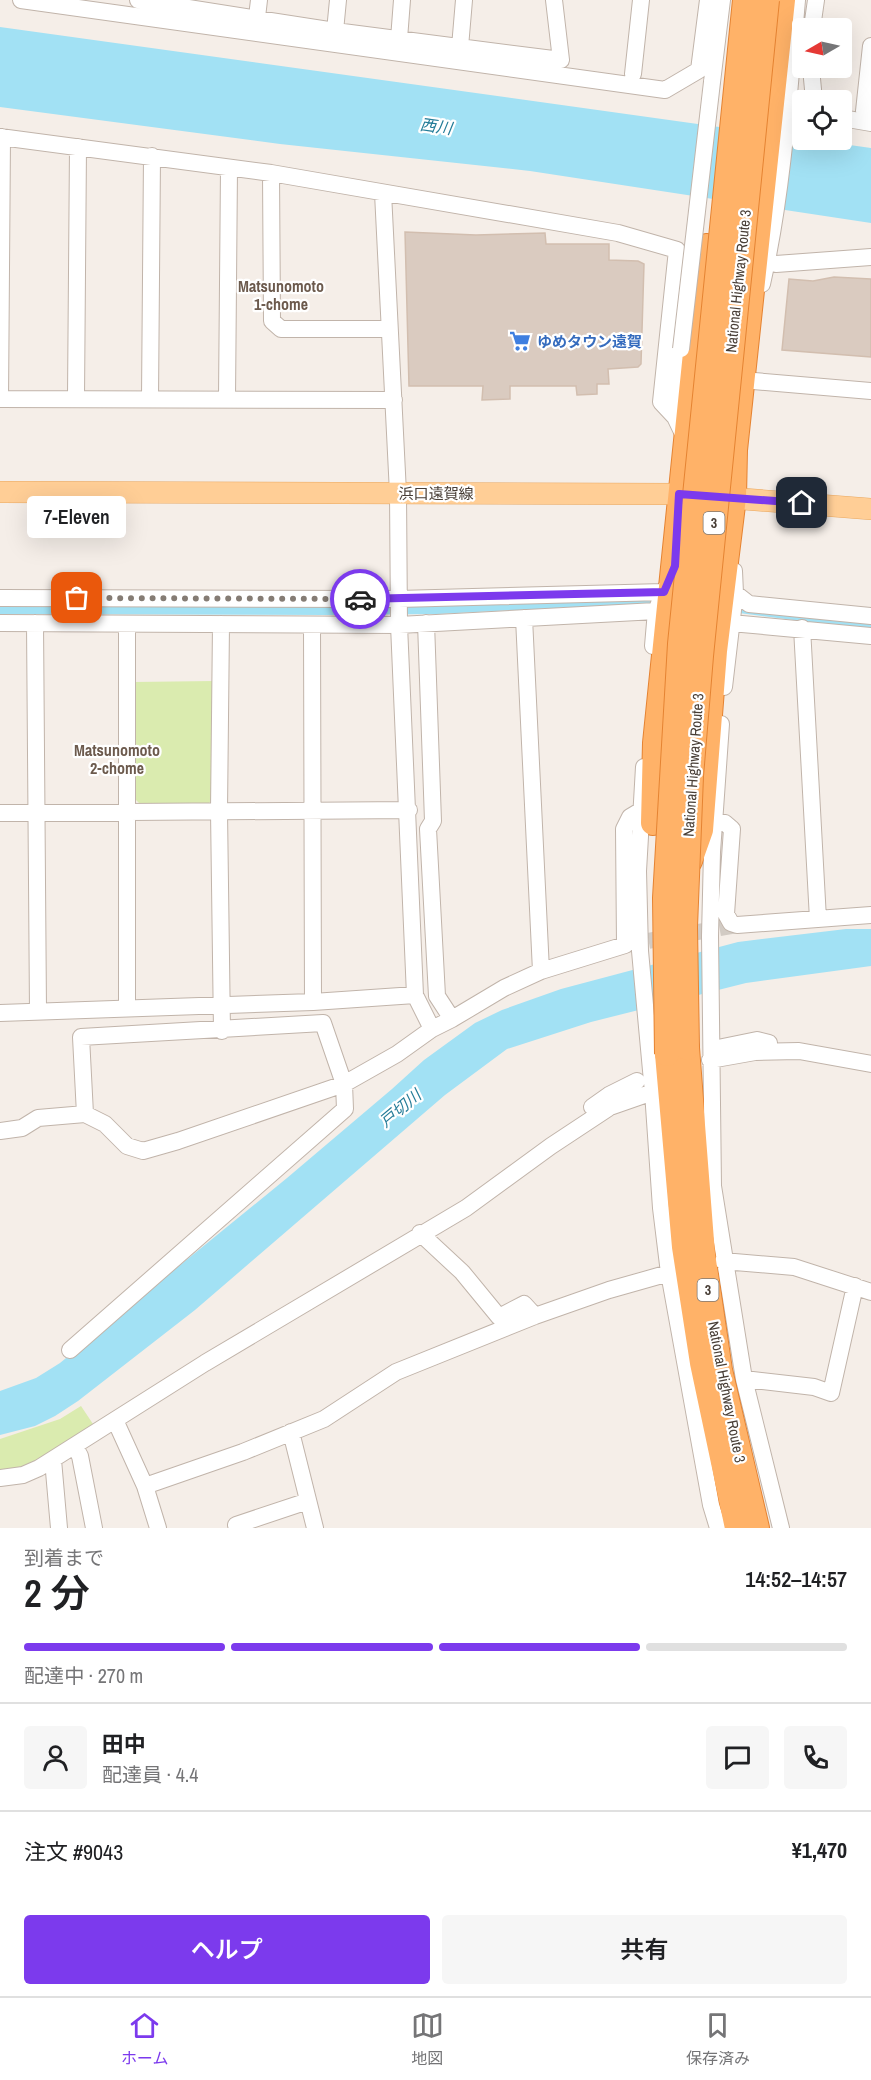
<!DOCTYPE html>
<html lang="ja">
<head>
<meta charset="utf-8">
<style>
	:root { --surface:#fff; --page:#f6f6f6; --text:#202124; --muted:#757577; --line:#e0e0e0; --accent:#7c3aed }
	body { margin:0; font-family:"Archivo Narrow","Noto Sans JP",sans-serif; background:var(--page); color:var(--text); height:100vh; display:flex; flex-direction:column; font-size:22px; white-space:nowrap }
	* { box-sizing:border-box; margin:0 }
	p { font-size:20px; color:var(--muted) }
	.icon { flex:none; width:33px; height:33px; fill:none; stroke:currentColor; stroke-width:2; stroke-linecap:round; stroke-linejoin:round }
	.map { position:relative; height:1528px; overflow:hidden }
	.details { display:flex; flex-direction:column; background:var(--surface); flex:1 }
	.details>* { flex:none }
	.needle { width:39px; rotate:261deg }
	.buttons { position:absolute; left:792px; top:18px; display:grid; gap:12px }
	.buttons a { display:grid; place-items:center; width:60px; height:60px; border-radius:6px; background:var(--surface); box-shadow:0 6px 24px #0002; font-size:30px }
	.pin { position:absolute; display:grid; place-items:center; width:51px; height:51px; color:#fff; margin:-26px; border-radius:12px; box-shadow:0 3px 9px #0006 }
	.courier { position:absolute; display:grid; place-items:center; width:60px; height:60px; margin:-30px; border:4px solid #7c3aed; border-radius:50%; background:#fff; color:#222; box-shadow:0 2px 8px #0007 }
	.bubble { position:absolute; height:42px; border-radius:6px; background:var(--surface); box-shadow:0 6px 24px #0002; font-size:20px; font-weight:600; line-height:42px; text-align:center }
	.head em { font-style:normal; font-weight:600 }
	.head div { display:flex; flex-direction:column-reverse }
	.head { display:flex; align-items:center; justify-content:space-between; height:102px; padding:0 24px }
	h1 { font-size:39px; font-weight:600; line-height:45px }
	.bar { display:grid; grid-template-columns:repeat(4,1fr); gap:9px 6px; align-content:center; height:72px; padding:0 24px }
	.bar i { height:8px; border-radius:4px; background:var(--line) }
	.bar .active { background:var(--accent) }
	.bar p { grid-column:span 4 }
	.line { display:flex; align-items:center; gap:15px; padding:0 24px; border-top:2px solid var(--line) }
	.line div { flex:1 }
	.round { display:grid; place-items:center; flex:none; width:63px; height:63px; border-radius:6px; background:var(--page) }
	.button { display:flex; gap:12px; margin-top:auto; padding:12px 24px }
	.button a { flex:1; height:69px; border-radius:6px; background:var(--accent); color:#fff; font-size:24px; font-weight:600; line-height:69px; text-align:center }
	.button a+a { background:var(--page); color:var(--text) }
	.menu { display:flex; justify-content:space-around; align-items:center; height:84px; border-top:2px solid var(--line); background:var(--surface); font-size:16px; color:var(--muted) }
	.menu a { display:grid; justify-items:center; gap:3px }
	.menu .active { color:var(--accent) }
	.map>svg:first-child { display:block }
	.green { fill:#daebaf }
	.water { fill:#a2e1f4 }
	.building { fill:#dacbc0; stroke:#d2beaf; stroke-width:1.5 }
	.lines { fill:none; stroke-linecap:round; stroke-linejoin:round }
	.minor-tunnel { stroke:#d2cbc4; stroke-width:16; stroke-dasharray:16 8; stroke-linecap:butt }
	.minor-casing { stroke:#c1b4aa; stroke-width:18 }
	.major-casing { stroke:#e9a861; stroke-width:22 }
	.highway-casing { stroke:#e58332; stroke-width:26 }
	.minor { stroke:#fff; stroke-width:16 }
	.major { stroke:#ffce96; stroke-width:21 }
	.highway { stroke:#ffb268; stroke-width:24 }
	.minor-bridge-casing { stroke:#c1b4aa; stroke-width:18; stroke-linecap:butt }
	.highway-bridge-casing { stroke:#e58332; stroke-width:26; stroke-linecap:butt }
	.minor-bridge { stroke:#fff; stroke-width:16 }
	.highway-bridge { stroke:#ffb268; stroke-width:24 }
	.done { stroke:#857c74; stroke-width:6; stroke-dasharray:0 10.8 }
	.route { stroke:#7c3aed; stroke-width:8 }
	.labels { text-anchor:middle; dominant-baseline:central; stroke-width:4.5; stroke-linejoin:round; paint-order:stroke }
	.shield { fill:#fff; stroke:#7f7872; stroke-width:1.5 }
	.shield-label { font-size:14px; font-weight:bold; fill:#483e36 }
	.street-label { font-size:15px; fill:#483e36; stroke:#fff }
	.shop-label { font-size:15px; font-weight:bold; fill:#366cbe; stroke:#fff; text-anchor:start }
	.water-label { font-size:16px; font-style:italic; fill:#247c98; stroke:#fff }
	.neighbourhood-label { font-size:16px; font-weight:bold; fill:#6c5a4d; stroke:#fff }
</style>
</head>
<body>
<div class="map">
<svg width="871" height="1528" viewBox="0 0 871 1528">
	<rect width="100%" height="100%" fill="#f5eee8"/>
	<!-- green -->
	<path class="green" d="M214 681 212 800 206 806 143 807 135 799 133 682Z
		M81 1406 93 1424C66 1445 37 1471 0 1469V1439L60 1419Z"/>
	<!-- water -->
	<path class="water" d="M0 27 871 148V223L530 171 280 144 0 107Z
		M651 595 871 621V630L693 607H574L438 614 327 615 0 614V603Z
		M846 929H871V966L746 983 591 1022 507 1049 445 1095 195 1310 78 1401 55 1416 35 1426 0 1435V1391L36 1378 60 1363 287 1178 392 1089 424 1060 475 1023 502 1010 561 989 738 942Z"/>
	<!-- building -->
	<path class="building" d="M405 232 476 235 545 233 546 244H609V260L638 261 644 264 641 364 638 367 608 369 609 384H597V394L577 395 576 386H510V399L482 400 483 386H409Z
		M834 277 871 279V357L782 350 789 279 813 281Z"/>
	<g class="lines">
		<!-- minor-tunnel -->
		<path class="minor-tunnel" d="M625 945 737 925"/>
		<defs>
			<path id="minor" d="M21 0 665 90 699 70 708 0
				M138 0 335 31 561 60 554 0
				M257 17 259 0
				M812 28 816 0
				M335 31 338 0
				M399 39 402 0
				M871 46 864 111 871 112
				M460 47 464 0
				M811 68 814 100
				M633 74 641 0
				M712 82 722 0
				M842 118 871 123
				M0 137 271 173 618 233 677 250 661 402 675 417 685 438
				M271 173 272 321 281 329H389
				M383 193 398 493 399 625 415 995 432 1029
				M776 264 871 257
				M762 284C783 191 789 94 797 0
				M742 380 871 391
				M76 398 78 147
				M0 399 394 400
				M0 399 2 137
				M150 399 152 156
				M227 399 229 168
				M675 417 681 349
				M735 593 749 604 871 616
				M0 598 398 599 664 592
				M524 618 541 971
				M0 623 399 625 656 611
				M35 623 38 1011
				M426 623 433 821 428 829 437 996 452 1019
				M731 623 871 636
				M221 624 219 811 222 1031
				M127 625V1007
				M312 625 313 1002
				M802 628 818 919
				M653 646 656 611 665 589
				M724 687 735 593 734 571 730 569
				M721 724 712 852 710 936 713 1186 744 1379 781 1528
				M644 767 638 871 640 951 653 1092 661 1208 669 1273 711 1505 718 1528
				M0 813 409 810
				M715 822 725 823 732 829 726 914 731 923 737 925 871 915
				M0 1013 313 1002 415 995
				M713 1049 757 1040 769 1043
				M710 1060 755 1052 799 1051 871 1064
				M592 1107 609 1095 637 1081
				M0 1131 22 1128 38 1118 85 1114 105 1124 127 1146 143 1151 178 1141 344 1084 397 1054 432 1029 452 1019 504 988 541 971 625 945 624 829 630 817 640 811
				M420 1233 462 1272 499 1317 524 1304 535 1316
				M723 1261 794 1267 871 1292
				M70 1350 345 1109 344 1084 323 1023 81 1037 85 1114
				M744 1379 814 1387 831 1393 855 1286
				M115 1420 145 1486 158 1528
				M291 1432 315 1528
				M75 1447 80 1456 94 1528
				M53 1460 59 1528
				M0 1478 23 1475 39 1468 205 1363 466 1208 551 1146 610 1107 653 1092
				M145 1486 243 1452 324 1419 396 1372 535 1316 609 1290 669 1273
				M237 1528 236 1525 308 1501"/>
			<path id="major" d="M0 492 679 494 871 509"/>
			<path id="highway" d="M653 823 655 743 706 246
				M690 861 701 830 715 651 734 497 735 450 783 0
				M687 1048 703 1254 720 1370 757 1528
				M667 1054 684 1247 702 1363 737 1528"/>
		</defs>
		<!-- minor casing -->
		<use href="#minor" class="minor-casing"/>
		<!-- major casing -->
		<use href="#major" class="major-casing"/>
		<!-- highway casing -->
		<use href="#highway" class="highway-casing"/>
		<!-- minor -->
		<use href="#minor" class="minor"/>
		<!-- major -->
		<use href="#major" class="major"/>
		<!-- highway -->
		<use href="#highway" class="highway"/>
		<defs>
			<path id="minor-bridge" d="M681 349 712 82"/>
			<path id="highway-bridge" d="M687 1048 685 927 691 776 701 656 767 0
				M667 1054 665 898 680 644 745 0"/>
		</defs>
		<!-- minor-bridge casing -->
		<use href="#minor-bridge" class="minor-bridge-casing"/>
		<!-- highway-bridge casing -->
		<use href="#highway-bridge" class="highway-bridge-casing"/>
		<!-- minor-bridge -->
		<use href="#minor-bridge" class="minor-bridge"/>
		<!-- highway-bridge -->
		<use href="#highway-bridge" class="highway-bridge"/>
	</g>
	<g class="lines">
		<!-- done -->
		<path class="done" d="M77 598 360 599"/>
		<!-- route -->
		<path class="route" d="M360 599 664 592 675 566 679 494 802 503"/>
	</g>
	<!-- icons -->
	<defs>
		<symbol id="supermarket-bare" viewBox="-9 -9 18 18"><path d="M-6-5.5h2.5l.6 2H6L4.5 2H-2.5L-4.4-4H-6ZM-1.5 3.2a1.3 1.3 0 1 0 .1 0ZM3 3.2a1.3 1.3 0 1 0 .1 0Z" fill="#3f7fe0" stroke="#fff" stroke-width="2.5" paint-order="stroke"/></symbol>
	</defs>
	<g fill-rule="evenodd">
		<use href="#supermarket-bare" x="505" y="326" width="30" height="30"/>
	</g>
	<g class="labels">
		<!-- shield labels -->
		<g class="shield">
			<rect x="703.5" y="512" width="21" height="22" rx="4.5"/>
			<rect x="697.5" y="1279" width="21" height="22" rx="4.5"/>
		</g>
		<g class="shield-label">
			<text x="714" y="523">3</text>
			<text x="708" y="1290">3</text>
		</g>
		<!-- street labels -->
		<g class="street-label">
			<text transform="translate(738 281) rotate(-84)">National Highway Route 3</text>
			<text x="436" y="493">浜口遠賀線</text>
			<text transform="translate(693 765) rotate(-86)">National Highway Route 3</text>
			<text transform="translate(727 1392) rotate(79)">National Highway Route 3</text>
		</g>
		<!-- shop labels -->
		<g class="shop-label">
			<text x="537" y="341">ゆめタウン遠賀</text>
		</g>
		<!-- water labels -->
		<g class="water-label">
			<text transform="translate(436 126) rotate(8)">西川</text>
			<text transform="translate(400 1108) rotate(-40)">戸切川</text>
		</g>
		<!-- neighbourhood labels -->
		<g class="neighbourhood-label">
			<text x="281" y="286">Matsunomoto<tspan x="281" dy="18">1-chome</tspan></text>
			<text x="117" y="750">Matsunomoto<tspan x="117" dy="18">2-chome</tspan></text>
		</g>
	</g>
</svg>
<div class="buttons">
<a><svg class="needle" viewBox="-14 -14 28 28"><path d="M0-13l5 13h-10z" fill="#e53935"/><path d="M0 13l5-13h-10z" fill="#757577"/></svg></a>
<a><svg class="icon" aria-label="locate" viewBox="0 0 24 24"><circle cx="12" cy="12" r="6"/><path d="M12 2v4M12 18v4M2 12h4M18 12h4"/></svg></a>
</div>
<div class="pin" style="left:77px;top:598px;background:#ea580c"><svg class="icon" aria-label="bag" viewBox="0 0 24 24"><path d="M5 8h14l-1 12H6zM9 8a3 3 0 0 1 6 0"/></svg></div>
<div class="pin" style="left:802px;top:503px;background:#1f2937"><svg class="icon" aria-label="home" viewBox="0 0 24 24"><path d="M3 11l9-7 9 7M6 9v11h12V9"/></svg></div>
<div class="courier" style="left:360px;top:599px"><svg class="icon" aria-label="car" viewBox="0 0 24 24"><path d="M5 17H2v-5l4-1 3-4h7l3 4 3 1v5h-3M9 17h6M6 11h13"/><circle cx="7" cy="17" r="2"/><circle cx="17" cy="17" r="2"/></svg></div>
<div class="bubble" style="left:27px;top:496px;width:99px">7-Eleven</div>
</div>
<section class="details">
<div class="head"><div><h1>2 分</h1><p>到着まで</p></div><em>14:52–14:57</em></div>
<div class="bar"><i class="active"></i><i class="active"></i><i class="active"></i><i></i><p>配達中 · 270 m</p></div>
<div class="line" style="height:108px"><a class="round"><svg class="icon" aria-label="person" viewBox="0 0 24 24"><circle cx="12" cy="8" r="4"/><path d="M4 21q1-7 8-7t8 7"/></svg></a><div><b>田中</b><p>配達員 · 4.4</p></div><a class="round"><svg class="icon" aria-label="chat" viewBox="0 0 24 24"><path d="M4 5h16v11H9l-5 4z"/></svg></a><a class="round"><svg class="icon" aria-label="phone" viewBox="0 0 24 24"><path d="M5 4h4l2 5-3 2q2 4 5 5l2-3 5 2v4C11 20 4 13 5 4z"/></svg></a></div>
<div class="line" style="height:78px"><div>注文 #9043</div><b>¥1,470</b></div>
<div class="button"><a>ヘルプ</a><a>共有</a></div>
</section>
<nav class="menu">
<a class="active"><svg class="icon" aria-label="home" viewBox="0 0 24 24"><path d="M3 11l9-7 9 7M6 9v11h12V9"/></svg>ホーム</a>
<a><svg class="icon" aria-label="map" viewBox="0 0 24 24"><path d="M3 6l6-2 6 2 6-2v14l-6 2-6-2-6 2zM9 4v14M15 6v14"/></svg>地図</a>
<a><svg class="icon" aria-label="saved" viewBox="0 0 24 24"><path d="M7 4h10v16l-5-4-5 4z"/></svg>保存済み</a>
</nav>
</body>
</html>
